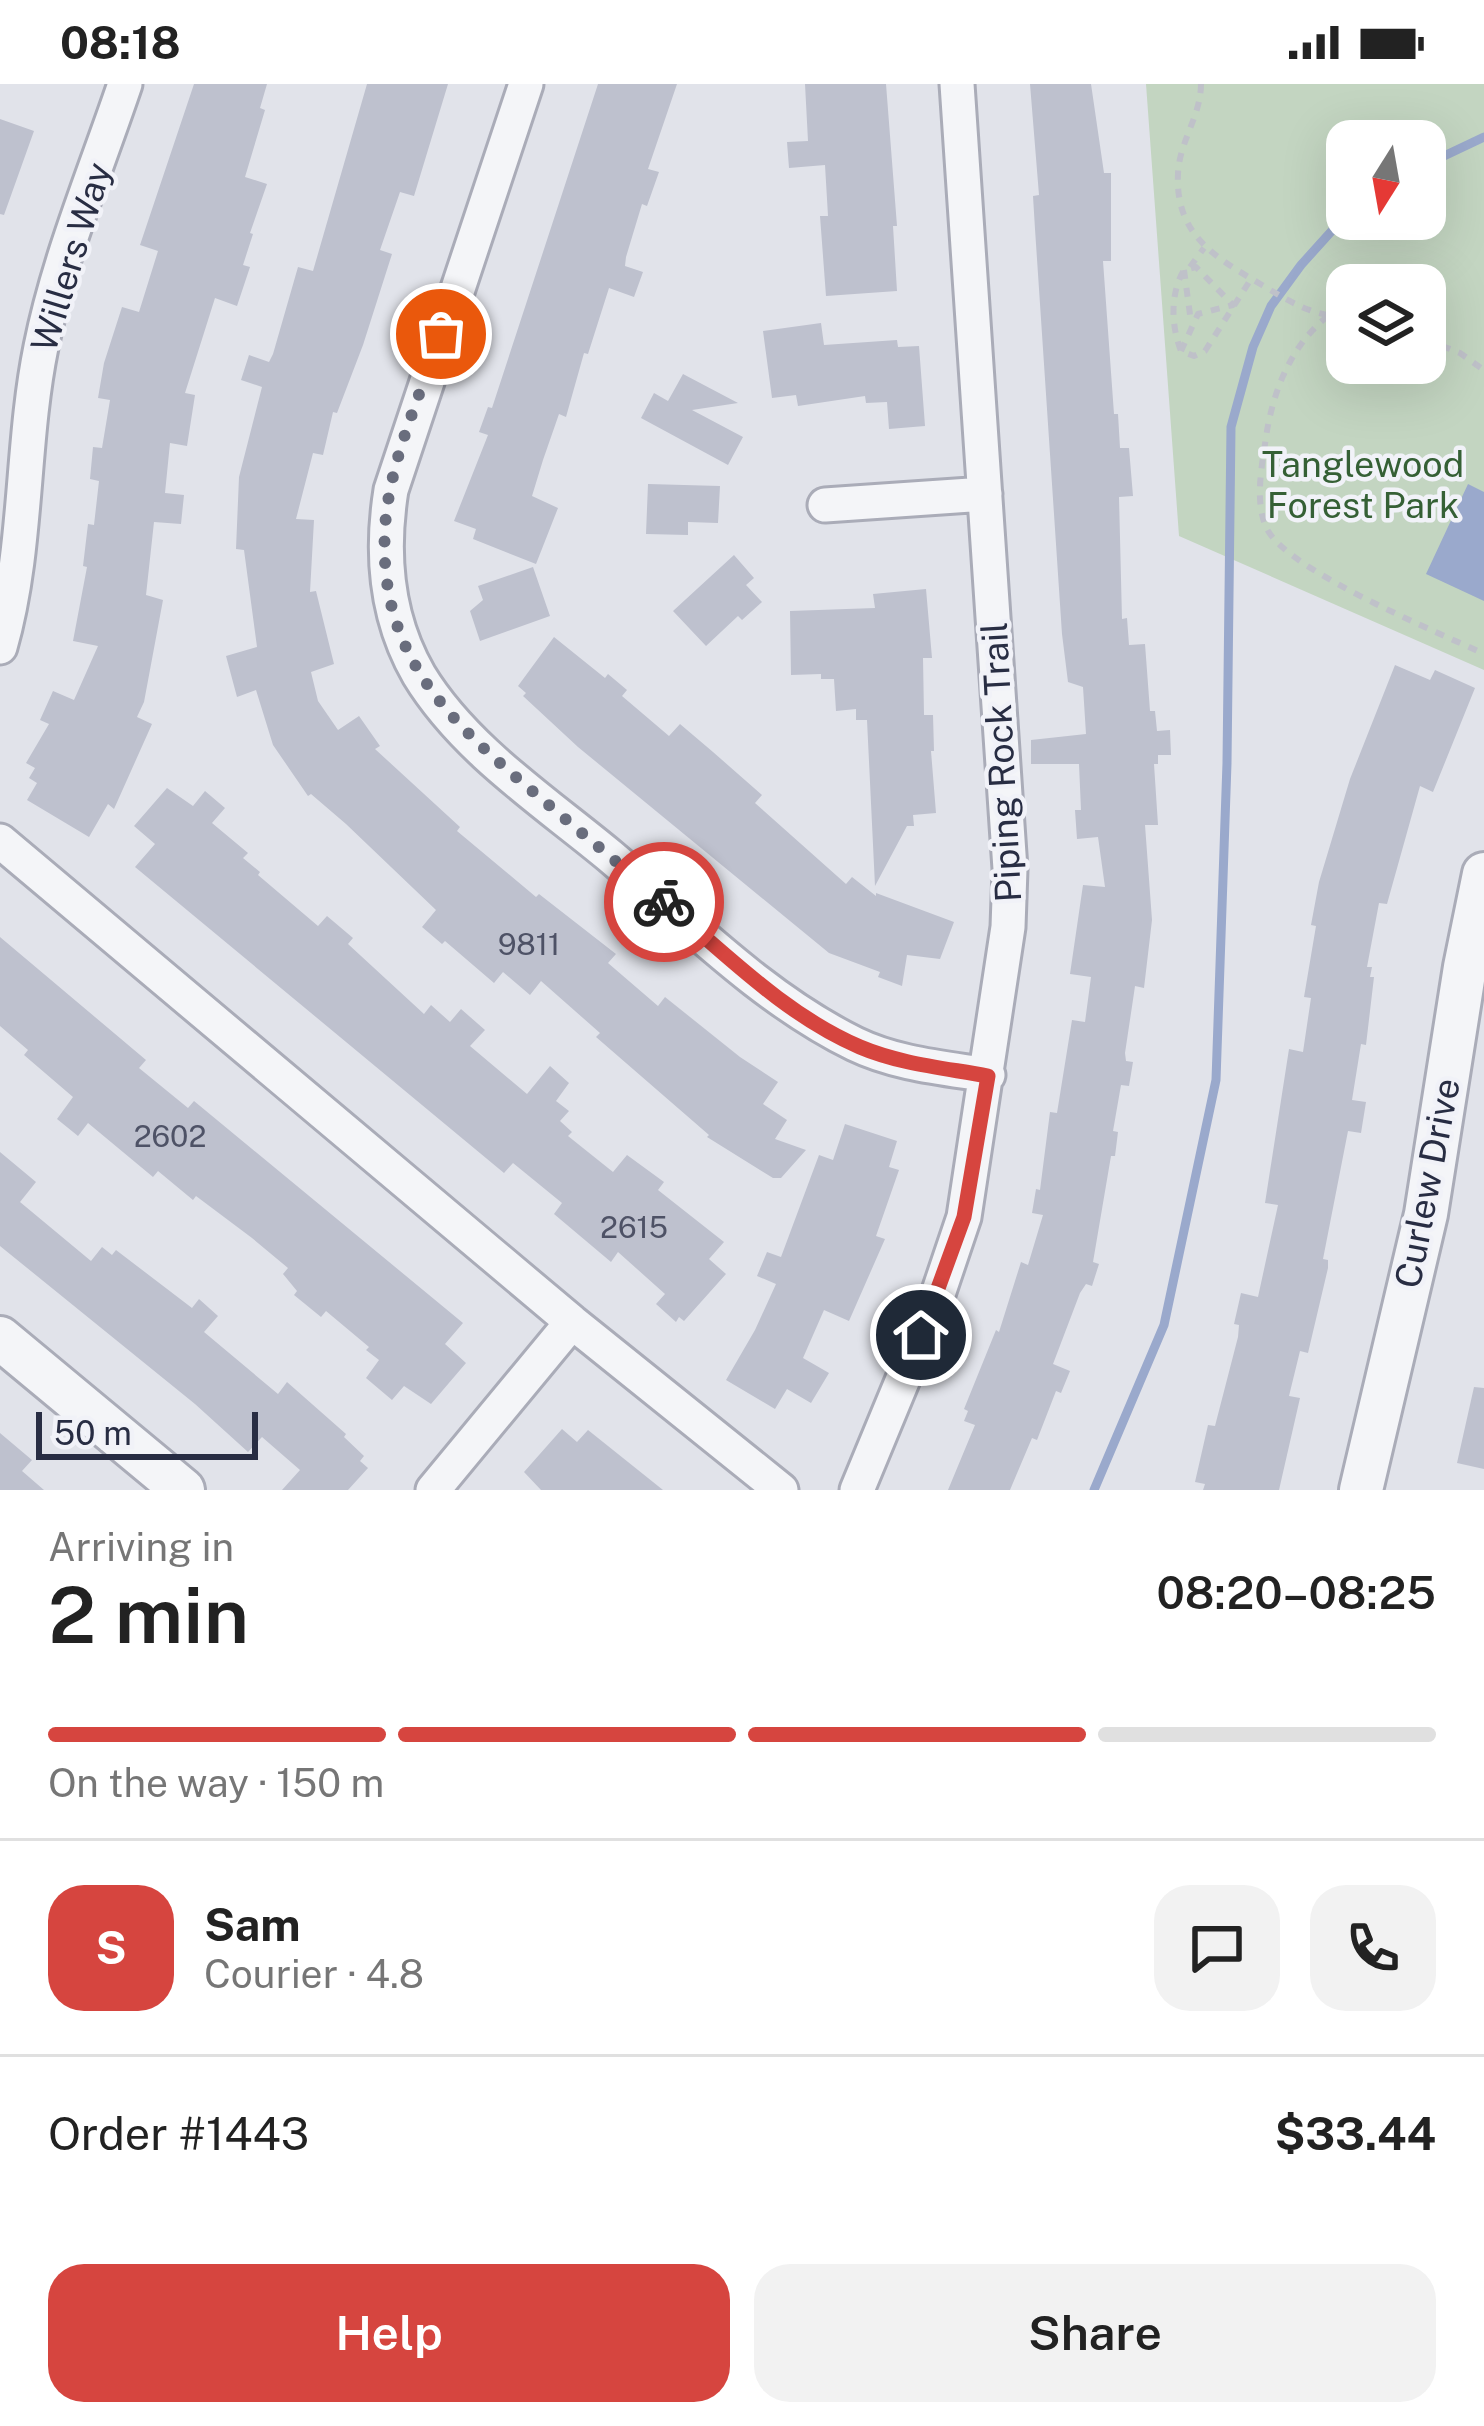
<!DOCTYPE html>
<html lang="en">
<head>
<meta charset="utf-8">
<style>
	:root { --surface:#fff; --page:#f2f2f2; --text:#222; --muted:#767676; --line:#e0e0e0; --accent:#d6453f }
	body { margin:0; font-family:"Public Sans",sans-serif; background:var(--page); color:var(--text); height:100vh; display:flex; flex-direction:column; font-size:45px; white-space:nowrap }
	* { box-sizing:border-box; margin:0 }
	p { font-size:39px; color:var(--muted) }
	.icon { flex:none; width:66px; height:66px; fill:none; stroke:currentColor; stroke-width:2; stroke-linecap:round; stroke-linejoin:round }
	.map { position:relative; height:1406px; overflow:hidden }
	.panel { display:flex; flex-direction:column; background:var(--surface); flex:1 }
	.panel>* { flex:none }
	.needle { width:78px; rotate:191deg }
	.fabs { position:absolute; left:1326px; top:36px; display:grid; gap:24px }
	.fabs a { display:grid; place-items:center; width:120px; height:120px; border-radius:24px; background:var(--surface); box-shadow:0 12px 48px #0002; font-size:60px }
	.scale { position:absolute; left:36px; bottom:30px; width:222px; box-sizing:border-box; padding-left:12px; border:6px solid #282d43; border-top:0; font-size:33px; line-height:42px; white-space:nowrap; color:#282d43; -webkit-text-stroke:9px #f1f2f8; paint-order:stroke }
	.pin { position:absolute; display:grid; place-items:center; width:102px; height:102px; color:#fff; margin:-51px; border:6px solid #fff; border-radius:50%; box-shadow:0 3px 12px #0007 }
	.courier { position:absolute; display:grid; place-items:center; width:120px; height:120px; margin:-60px; border:9px solid #d6453f; border-radius:50%; background:#fff; color:#222; box-shadow:0 3px 15px #0007 }
	.overview em { font-style:normal; font-weight:600 }
	.overview div { display:flex; flex-direction:column-reverse }
	.overview { display:flex; align-items:center; justify-content:space-between; height:204px; padding:0 48px }
	h1 { font-size:78px; font-weight:600; line-height:90px }
	.bar { display:grid; grid-template-columns:repeat(4,1fr); gap:18px 12px; align-content:center; height:144px; padding:0 48px }
	.bar i { height:15px; border-radius:9px; background:var(--line) }
	.bar .active { background:var(--accent) }
	.bar p { grid-column:span 4 }
	.line { display:flex; align-items:center; gap:30px; padding:0 48px; border-top:3px solid var(--line) }
	.line div { flex:1 }
	.round { display:grid; place-items:center; flex:none; width:126px; height:126px; border-radius:36px; background:var(--page) }
	.action { display:flex; gap:24px; margin-top:auto; padding:24px 48px }
	.action a { flex:1; height:138px; border-radius:36px; background:var(--accent); color:#fff; font-size:48px; font-weight:600; line-height:138px; text-align:center }
	.action a+a { background:var(--page); color:var(--text) }
	.status { display:flex; justify-content:space-between; align-items:center; height:84px; padding:0 60px; background:var(--surface); direction:ltr }
	.status svg { height:33px; fill:currentColor }
	.map>svg:first-child { display:block }
	.green { fill:#c3d5c1; fill-rule:evenodd }
	.water { fill:#9aa9cc }
	.lines { fill:none; stroke-linecap:round; stroke-linejoin:round }
	.stream { stroke:#9aa9cc; stroke-width:9 }
	.building { fill:#bec1ce }
	.minor-casing { stroke:#aaacb8; stroke-width:39 }
	.tertiary-casing { stroke:#aaacb8; stroke-width:48 }
	.path { stroke:#bfc1c9; stroke-width:6; stroke-dasharray:9 9; stroke-linecap:butt }
	.minor { stroke:#f4f5f8; stroke-width:33 }
	.tertiary { stroke:#f4f5f8; stroke-width:42 }
	.done { stroke:#696d7d; stroke-width:12; stroke-dasharray:0 21.6 }
	.route { stroke:#d6453f; stroke-width:15 }
	.labels { text-anchor:middle; dominant-baseline:central; stroke-width:9; stroke-linejoin:round; paint-order:stroke }
	.number-label { font-size:30px; fill:#4e5266 }
	.street-label { font-size:36px; fill:#282d43; stroke:#f1f2f8 }
	.park-label { font-size:36px; fill:#356035; stroke:#f1f2f8 }
</style>
</head>
<body>
<div class="status"><b>08:18</b><svg viewBox="0 0 49 12"><path d="M0 12V9h3v3zM5 12V6h3v6zM10 12V3h3v9zM15 12V0h3v12zM26 1h20v11H26zM47 4h2v5h-2z"/></svg></div>
<div class="map">
<svg width="1484" height="1406" viewBox="0 0 1484 1406">
	<rect width="100%" height="100%" fill="#e1e3ea"/>
	<!-- green -->
	<path class="green" d="M1146 0H1484V586L1179 452ZM1347 57H1425V135H1347ZM1347 201H1425V279H1347Z"/>
	<!-- water -->
	<path class="water" d="M1468 400 1484 408V517L1426 490Z"/>
	<g class="lines">
		<!-- stream -->
		<path class="stream" d="M1425 81 1484 53
			M1094 1406 1164 1241 1216 996 1227 679 1231 343 1253 263 1271 222 1301 181 1347 130"/>
	</g>
	<!-- building -->
	<path class="building" d="M194 0H267L260 24 265 26 245 93 267 100 250 149 253 150 243 181 250 183 237 222 215 214 185 309 195 311 187 362 170 359 165 409 184 411 181 440 154 438 146 511 163 516 144 618 137 633 152 640 114 725 108 720 89 753 27 716 37 699 29 694 35 684 26 679 49 640 40 636 53 607 74 616 98 562 73 557 87 483 83 482 88 440 94 441 99 397 90 395 93 363 102 364 110 316 98 314 104 279 122 223 139 228 158 167 140 161Z
		M367 0H448L414 112 400 108 380 166 392 170 363 261 337 329 333 328 323 371 313 369 296 435 314 436 310 508 316 507 334 580 311 588 318 617 338 646 359 632 380 662 375 665 460 743 457 747 536 813 539 810 616 870 608 879 658 922 665 913 740 973 778 998 763 1020 787 1036 775 1055 806 1066 781 1094H773L707 1053 709 1051 596 953 600 949 541 897 530 911 503 888 494 899 445 857 442 860 422 843 436 826 346 740 311 710 308 712 273 661 256 606 237 613 226 572 257 563 244 466 236 465 239 393 262 303 241 296 249 271 269 278 273 270 298 183 313 187Z
		M598 0H677L648 85 659 88 647 122 642 120 626 173 625 182 643 188 634 213 609 204 588 270 584 269 566 333 559 330 543 376 532 412 558 424 536 480 473 455 476 445 454 437 488 351 479 348 488 323 492 324Z
		M805 0H886L897 142H893L897 207 826 212 820 132H828L825 81 789 84 787 58 808 57Z
		M1030 0H1091L1104 89H1111V177H1103L1114 330H1118L1120 364H1129L1133 412 1119 413 1122 535 1127 534 1129 561 1145 560 1150 627H1155L1157 647 1170 646 1171 671H1158V680H1154L1158 741H1145L1152 836 1144 904 1135 902 1134 909 1125 969 1126 977 1133 978 1129 1002 1121 1001 1113 1047 1118 1048 1115 1072H1111L1093 1178 1099 1180 1092 1202 1086 1200 1080 1209 1053 1280 1070 1287 1061 1309 1056 1307 1037 1356 1032 1354 1010 1406H948L975 1341 964 1337 968 1327 964 1325 996 1246 999 1248 1021 1178 1028 1181 1043 1131 1032 1129 1036 1105 1040 1106 1050 1028 1057 1029 1072 936 1085 938 1091 893 1070 890 1083 801 1105 803 1098 753 1077 755 1075 726H1081L1079 680H1031V656L1086 650 1083 603 1068 598 1062 550 1035 145 1033 112 1039 111Z
		M0 35 34 47 4 131 0 130Z
		M821 239 824 261 897 256 898 263 919 262 925 342 889 345 887 318 866 319 865 312 798 322 796 311 772 314 763 247Z
		M683 290 738 319 692 326 743 353 728 381 641 334 654 309 668 317Z
		M648 400 720 402 718 439 688 438V451L646 450Z
		M734 471 754 494 746 501 762 518 742 536 738 532 706 562 673 527Z
		M533 483 550 532 480 557 470 527 483 516 478 502Z
		M926 505 932 574H923L924 631H933L934 667H931L936 729 913 731 914 742H907L875 802 867 636H856V625L836 627 834 595H821V590L791 591 790 527 875 524 873 510Z
		M554 553 605 594 608 590 627 606 622 612 669 652 680 640 713 668 762 711 755 719 846 800 852 793 876 812V809L954 838 940 875 907 871 902 902 878 893 880 888 829 869 578 663 523 612 526 609 518 602Z
		M1395 581 1430 596 1435 586 1475 604 1433 708 1420 702 1387 820 1379 819 1367 883H1372L1370 893H1374L1366 961 1361 960 1352 1016 1366 1018 1361 1049 1348 1047 1323 1175 1328 1176V1184L1308 1269 1300 1267 1289 1312 1300 1314 1279 1406H1203L1205 1400 1195 1398 1208 1341 1215 1342 1238 1253 1239 1241 1234 1240 1241 1209 1258 1213 1278 1121 1265 1119 1289 965 1303 968 1311 914 1304 913 1316 842 1311 841 1319 798 1350 695Z
		M167 704 193 722 205 707 225 724 212 739 248 769 243 774 260 788 258 791 318 842 327 832 353 854 348 860 424 930 431 921 450 938 461 925 485 946 470 962 527 1010 550 982 569 999 556 1017 569 1027 560 1037 572 1048 568 1052 613 1088 627 1071 664 1098 658 1106 724 1158 709 1175 726 1190 684 1237 679 1233 676 1238 656 1220 665 1210 618 1168 611 1178 554 1130 562 1119 513 1079 504 1089 135 783 155 760 134 742Z
		M0 853 146 976 139 984 188 1024 194 1017 463 1239 445 1260 466 1279 431 1320 404 1302 392 1316 366 1294 379 1276 366 1266 369 1263 326 1227 321 1233 294 1211 297 1207 283 1190 288 1184 252 1154 196 1112 193 1116 158 1087 153 1093 88 1039 78 1052 57 1035 73 1013 24 971 28 966 0 942Z
		M845 1040 897 1057 889 1083 899 1086 876 1152 885 1155 849 1237 824 1226 803 1274 829 1289 811 1319 787 1305 775 1325 726 1296 755 1246 776 1200 757 1192 767 1168 781 1173 819 1071 833 1076Z
		M0 1068 36 1098 20 1118 91 1177 102 1163 112 1171 116 1166 192 1224 199 1215 218 1232 204 1248 278 1310 287 1298 346 1350 344 1353 364 1372 360 1377 368 1384 348 1406H282L300 1386 262 1353 248 1368 195 1320 0 1162Z
		M1474 1303 1484 1304V1385L1457 1379Z
		M562 1345 577 1358 588 1346 663 1406H541L524 1388Z
		M0 1349 32 1376 22 1387 44 1406H0Z"/>
	<g class="lines">
		<defs>
			<path id="minor" d="M526 0 391 406C381 469 386 534 419 591 464 665 545 718 610 772 688 838 763 915 855 960 896 980 944 984 988 991
				M825 421 985 410
				M0 563C28 465 21 361 41 263 59 173 96 86 125 0
				M0 757 572 1238 781 1406
				M433 1406 572 1238
				M857 1406 937 1213 964 1133 1008 843 1010 785 957 0"/>
			<path id="tertiary" d="M0 1254 183 1406
				M1361 1406 1426 1130 1465 883 1484 790"/>
		</defs>
		<!-- minor casing -->
		<use href="#minor" class="minor-casing"/>
		<!-- tertiary casing -->
		<use href="#tertiary" class="tertiary-casing"/>
		<!-- path -->
		<path class="path" d="M1201 0C1201 32 1179 58 1178 90 1175 151 1216 174 1262 201 1294 220 1309 230 1347 234
			M1190 183 1204 164
			M1184 186 1191 238
			M1328 232C1291 261 1273 307 1266 353 1262 382 1254 418 1267 445 1288 487 1438 548 1484 570
			M1425 255 1460 269 1481 284
			M1181 267 1198 230 1233 221 1196 183 1184 186C1170 209 1171 242 1181 267L1194 272 1205 267 1251 195"/>
		<!-- minor -->
		<use href="#minor" class="minor"/>
		<!-- tertiary -->
		<use href="#tertiary" class="tertiary"/>
	</g>
	<g class="lines">
		<!-- done -->
		<path class="done" d="M441 250C420 312 389 378 385 444 378 571 448 636 537 711 579 747 622 782 664 818"/>
		<!-- route -->
		<path class="route" d="M664 818C725 869 785 931 860 963 900 980 945 984 988 992L964 1133 921 1251"/>
	</g>
	<g class="labels">
		<!-- number labels -->
		<g class="number-label">
			<text x="529" y="860">9811</text>
			<text x="170" y="1052">2602</text>
			<text x="634" y="1143">2615</text>
		</g>
		<!-- street labels -->
		<g class="street-label">
			<text transform="translate(71 173) rotate(-73)">Willers Way</text>
			<text transform="translate(1001 678) rotate(-93)">Piping Rock Trail</text>
			<text transform="translate(1427 1099) rotate(-79)">Curlew Drive</text>
		</g>
		<!-- park labels -->
		<g class="park-label">
			<text x="1363" y="380">Tanglewood<tspan x="1363" dy="41">Forest Park</tspan></text>
		</g>
	</g>
</svg>
<div class="fabs">
<a><svg class="needle" viewBox="-14 -14 28 28"><path d="M0-13l5 13h-10z" fill="#e53935"/><path d="M0 13l5-13h-10z" fill="#767676"/></svg></a>
<a><svg class="icon" aria-label="layers" viewBox="0 0 24 24"><path d="M12 4l9 5-9 5-9-5zM3 14l9 5 9-5"/></svg></a>
</div>
<div class="scale">50 m</div>
<div class="pin" style="left:441px;top:250px;background:#ea580c"><svg class="icon" aria-label="bag" viewBox="0 0 24 24"><path d="M5 8h14l-1 12H6zM9 8a3 3 0 0 1 6 0"/></svg></div>
<div class="pin" style="left:921px;top:1251px;background:#1f2937"><svg class="icon" aria-label="home" viewBox="0 0 24 24"><path d="M3 11l9-7 9 7M6 9v11h12V9"/></svg></div>
<div class="courier" style="left:664px;top:818px"><svg class="icon" aria-label="bike" viewBox="0 0 24 24"><circle cx="6" cy="16" r="4"/><circle cx="18" cy="16" r="4"/><path d="M6 16l4-8h5l3 8M10 8l3 8H6M13 5h3"/></svg></div>
</div>
<section class="panel">
<div class="overview"><div><h1>2 min</h1><p>Arriving in</p></div><em>08:20–08:25</em></div>
<div class="bar"><i class="active"></i><i class="active"></i><i class="active"></i><i></i><p>On the way · 150 m</p></div>
<div class="line" style="height:216px"><b class="round" style="background:var(--accent);color:#fff">S</b><div><b>Sam</b><p>Courier · 4.8</p></div><a class="round"><svg class="icon" aria-label="chat" viewBox="0 0 24 24"><path d="M4 5h16v11H9l-5 4z"/></svg></a><a class="round"><svg class="icon" aria-label="phone" viewBox="0 0 24 24"><path d="M5 4h4l2 5-3 2q2 4 5 5l2-3 5 2v4C11 20 4 13 5 4z"/></svg></a></div>
<div class="line" style="height:156px"><div>Order #1443</div><b>$33.44</b></div>
<div class="action"><a>Help</a><a>Share</a></div>
</section>
</body>
</html>
